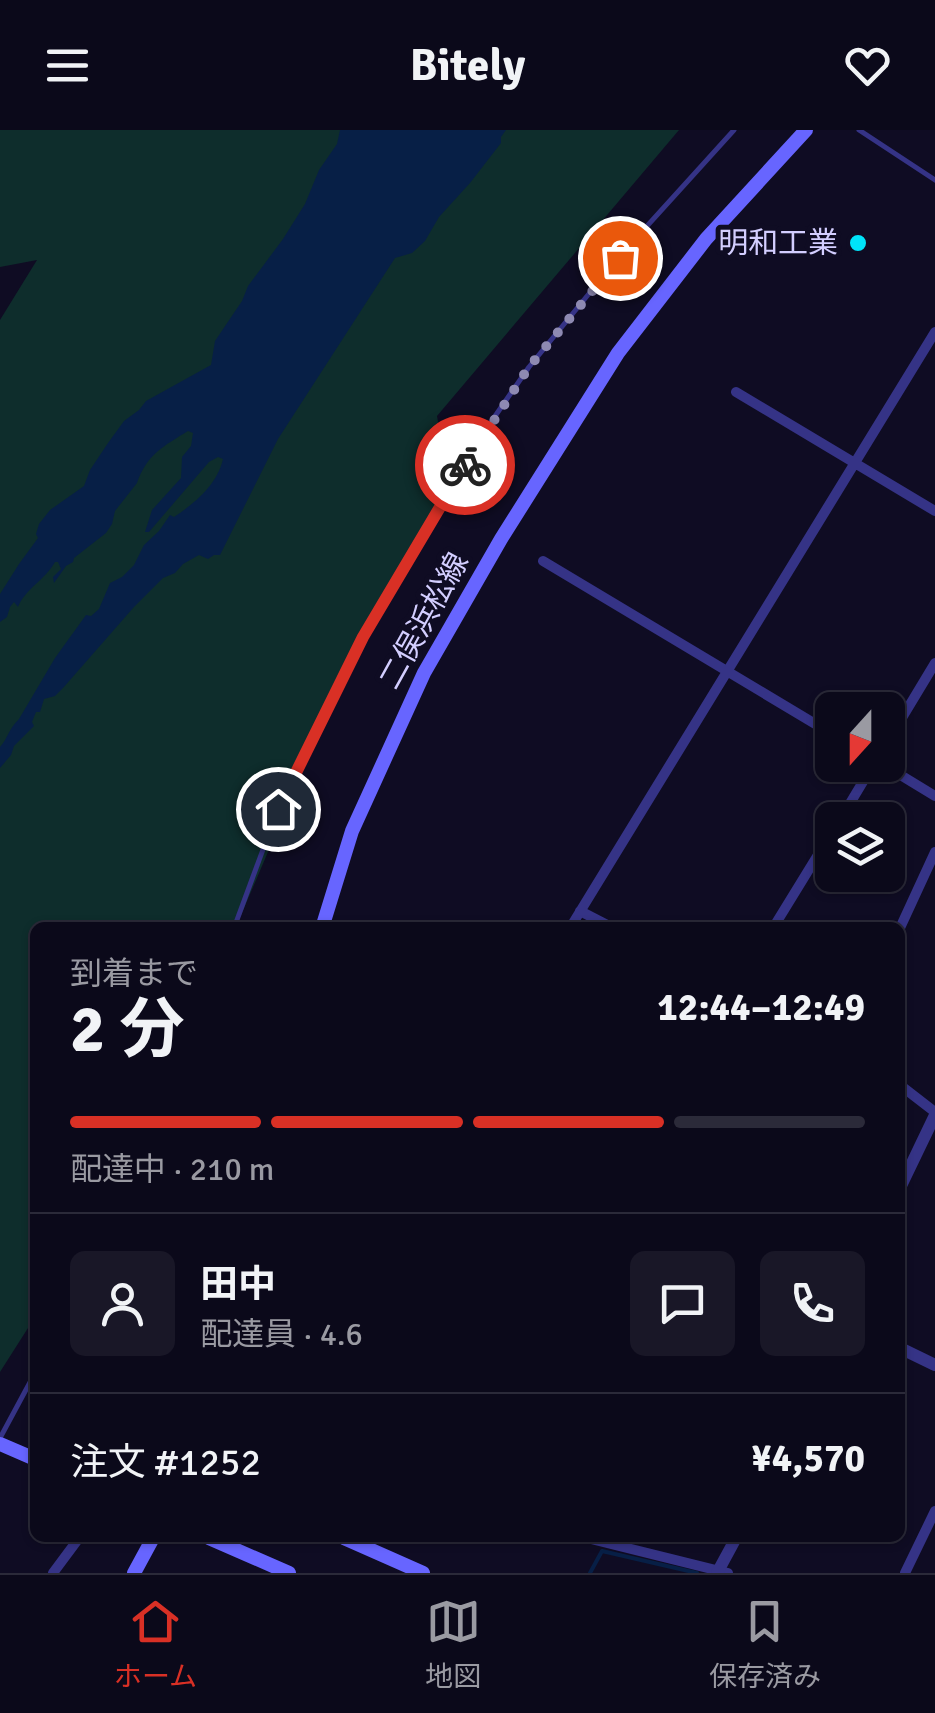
<!DOCTYPE html>
<html lang="ja">
<head>
<meta charset="utf-8">
<style>
	:root { --surface:#0b091a; --page:#191727; --text:#f1f3f6; --muted:#9a9aa2; --line:#2b2a39; --accent:#d93025 }
	body { margin:0; font-family:Signika,"Noto Sans JP",sans-serif; background:var(--page); color:var(--text); height:100vh; display:flex; flex-direction:column; font-size:38px; white-space:nowrap }
	* { box-sizing:border-box; margin:0 }
	p { font-size:32px; color:var(--muted) }
	.icon { flex:none; width:55px; height:55px; fill:none; stroke:currentColor; stroke-width:2; stroke-linecap:round; stroke-linejoin:round }
	.map { position:relative; flex:1; overflow:hidden }
	.sheet { position:absolute; left:30px; top:792px; width:875px; height:620px; display:flex; flex-direction:column; background:var(--surface); border-radius:15px; box-shadow:0 2px 8px #0004,0 0 0 2px var(--line) }
	.sheet>* { flex:none }
	.needle { width:65px; rotate:201deg }
	.buttons { position:absolute; left:815px; top:562px; display:grid; gap:20px }
	.buttons a { display:grid; place-items:center; width:90px; height:90px; border-radius:15px; background:var(--surface); box-shadow:0 2px 8px #0004,0 0 0 2px var(--line); font-size:50px }
	.pin { position:absolute; display:grid; place-items:center; width:85px; height:85px; color:#fff; margin:-42px; border:5px solid #fff; border-radius:50%; box-shadow:0 2px 10px #0007 }
	.courier { position:absolute; display:grid; place-items:center; width:100px; height:100px; margin:-50px; border:8px solid #d93025; border-radius:50%; background:#fff; color:#222; box-shadow:0 2px 12px #0007 }
	.headline em { font-style:normal; font-weight:700 }
	.headline div { display:flex; flex-direction:column-reverse }
	.headline { display:flex; align-items:center; justify-content:space-between; height:170px; padding:0 40px }
	h1 { font-size:65px; font-weight:700; line-height:75px }
	.bar { display:grid; grid-template-columns:repeat(4,1fr); gap:15px 10px; align-content:center; height:120px; padding:0 40px }
	.bar i { height:12px; border-radius:8px; background:var(--line) }
	.bar .on { background:var(--accent) }
	.bar p { grid-column:span 4 }
	.line { display:flex; align-items:center; gap:25px; padding:0 40px; border-top:2px solid var(--line) }
	.line div { flex:1 }
	.round { display:grid; place-items:center; flex:none; width:105px; height:105px; border-radius:15px; background:var(--page) }
	header { display:flex; justify-content:space-between; align-items:center; height:130px; padding:0 40px; background:var(--surface); font-size:45px; font-weight:700 }
	.tabs { display:flex; justify-content:space-around; align-items:center; height:140px; border-top:2px solid var(--line); background:var(--surface); font-size:28px; color:var(--muted) }
	.tabs a { display:grid; justify-items:center; gap:5px }
	.tabs .on { color:var(--accent) }
	.map>svg:first-child { display:block }
	.green { fill:#0e2d2c }
	.water { fill:#071f46 }
	.lines { fill:none; stroke-linecap:round; stroke-linejoin:round }
	.stream { stroke:#071f46; stroke-width:4 }
	.service { stroke:#353386; stroke-width:5 }
	.minor { stroke:#353386; stroke-width:10 }
	.tertiary { stroke:#353386; stroke-width:12 }
	.secondary { stroke:#6765ff; stroke-width:14 }
	.done { stroke:#8e8ab2; stroke-width:10; stroke-dasharray:0 18 }
	.route { stroke:#d93025; stroke-width:12 }
	.poi-dot { fill:#00e3f9; stroke:#0f0c23; stroke-width:4 }
	.labels { text-anchor:middle; dominant-baseline:central; stroke-width:10; stroke-linejoin:round; paint-order:stroke }
	.poi-label { font-size:30px; fill:#d3ceff; stroke:#0f0c23; text-anchor:end }
	.street-label { font-size:30px; fill:#d3ceff; stroke:#0f0c23 }
</style>
</head>
<body>
<header><svg class="icon" aria-label="menu" viewBox="0 0 24 24"><path d="M4 6h16M4 12h16M4 18h16"/></svg>Bitely<svg class="icon" aria-label="heart" viewBox="0 0 24 24"><path d="M12 20l-8-8c-3-5 5-10 8-4 3-6 11-1 8 4z"/></svg></header>
<div class="map">
<svg width="935" height="1443" viewBox="0 0 935 1443">
	<rect width="100%" height="100%" fill="#0f0c23"/>
	<!-- green -->
	<path class="green" d="M0 0H679L437 286 450 359 328 581 236 797 35 798V1187L0 1242V190L37 130 0 137Z"/>
	<!-- water -->
	<path class="water" d="M340 0H506L501 7V13L470 53 439 87 425 111 412 123 395 128 278 309 220 425H214L208 429 199 425 183 434 175 443 163 448 134 477 63 558 55 566 44 569 40 582H36L32 592 34 596 14 616 11 625 0 638V617C8 608 8 600 19 589L55 528 86 485 91 486 99 479 110 453 122 447 134 435 144 415 159 401 170 385 174 387C195 373 217 355 223 329L218 327 209 332 149 402H145L152 380 181 348 182 327 191 316 193 303 188 301C164 316 147 324 137 353L115 381 112 394 106 403 74 428 73 432 66 436 54 453 53 447 61 439 58 432H55C45 450 26 458 18 477L14 472 10 477 7 487 0 492V464L19 434 38 408 36 404 39 394 50 380 84 356 90 340 108 313 124 291 139 280 146 271 211 235 215 211 242 171 248 156 283 109 305 74 319 40 337 14Z"/>
	<g class="lines">
		<!-- stream -->
		<path class="stream" d="M590 1443 602 1421 697 1443"/>
		<!-- service -->
		<path class="service" d="M859 0 935 50
			M234 798 278 679 321 597 363 507 491 292 529 237 619 127 734 0
			M0 1308 35 1243"/>
		<!-- minor -->
		<path class="minor" d="M736 262 935 381
			M543 431 832 604
			M888 611 935 533
			M884 635 935 666
			M840 690 873 635
			M580 781 613 798
			M570 798 935 202
			M773 798 832 702
			M900 798 935 722
			M900 955 935 982
			M587 1408 728 1443
			M53 1443 79 1408
			M905 1443 935 1381"/>
		<!-- tertiary -->
		<path class="tertiary" d="M900 1058 935 985
			M900 1218 935 1235
			M717 1443 736 1408"/>
		<!-- secondary -->
		<path class="secondary" d="M322 798 352 701 424 543 501 409 618 223 706 109 806 0
			M0 1314 35 1329
			M209 1408 289 1443
			M344 1408 423 1443
			M134 1443 153 1408"/>
	</g>
	<g class="lines">
		<!-- done -->
		<path class="done" d="M465 335 529 237 620 128"/>
		<!-- route -->
		<path class="route" d="M278 679 363 507 465 335"/>
	</g>
	<!-- markers -->
	<circle class="poi-dot" cx="858" cy="113" r="10"/>
	<g class="labels">
		<!-- poi labels -->
		<g class="poi-label">
			<text x="838" y="113">明和工業</text>
		</g>
		<!-- street labels -->
		<g class="street-label">
			<text transform="translate(424 491) rotate(-61)">二俣浜松線</text>
		</g>
	</g>
</svg>
<div class="buttons">
<a><svg class="needle" viewBox="-14 -14 28 28"><path d="M0-13l5 13h-10z" fill="#e53935"/><path d="M0 13l5-13h-10z" fill="#9a9aa2"/></svg></a>
<a><svg class="icon" aria-label="layers" viewBox="0 0 24 24"><path d="M12 4l9 5-9 5-9-5zM3 14l9 5 9-5"/></svg></a>
</div>
<div class="pin" style="left:620px;top:128px;background:#ea580c"><svg class="icon" aria-label="bag" viewBox="0 0 24 24"><path d="M5 8h14l-1 12H6zM9 8a3 3 0 0 1 6 0"/></svg></div>
<div class="pin" style="left:278px;top:679px;background:#1f2937"><svg class="icon" aria-label="home" viewBox="0 0 24 24"><path d="M3 11l9-7 9 7M6 9v11h12V9"/></svg></div>
<div class="courier" style="left:465px;top:335px"><svg class="icon" aria-label="bike" viewBox="0 0 24 24"><circle cx="6" cy="16" r="4"/><circle cx="18" cy="16" r="4"/><path d="M6 16l4-8h5l3 8M10 8l3 8H6M13 5h3"/></svg></div>
<section class="sheet">
<div class="headline"><div><h1>2 分</h1><p>到着まで</p></div><em>12:44–12:49</em></div>
<div class="bar"><i class="on"></i><i class="on"></i><i class="on"></i><i></i><p>配達中 · 210 m</p></div>
<div class="line" style="height:180px"><a class="round"><svg class="icon" aria-label="person" viewBox="0 0 24 24"><circle cx="12" cy="8" r="4"/><path d="M4 21q1-7 8-7t8 7"/></svg></a><div><b>田中</b><p>配達員 · 4.6</p></div><a class="round"><svg class="icon" aria-label="chat" viewBox="0 0 24 24"><path d="M4 5h16v11H9l-5 4z"/></svg></a><a class="round"><svg class="icon" aria-label="phone" viewBox="0 0 24 24"><path d="M5 4h4l2 5-3 2q2 4 5 5l2-3 5 2v4C11 20 4 13 5 4z"/></svg></a></div>
<div class="line" style="height:130px"><div>注文 #1252</div><b>¥4,570</b></div>
</section>
</div>
<nav class="tabs">
<a class="on"><svg class="icon" aria-label="home" viewBox="0 0 24 24"><path d="M3 11l9-7 9 7M6 9v11h12V9"/></svg>ホーム</a>
<a><svg class="icon" aria-label="map" viewBox="0 0 24 24"><path d="M3 6l6-2 6 2 6-2v14l-6 2-6-2-6 2zM9 4v14M15 6v14"/></svg>地図</a>
<a><svg class="icon" aria-label="saved" viewBox="0 0 24 24"><path d="M7 4h10v16l-5-4-5 4z"/></svg>保存済み</a>
</nav>
</body>
</html>
